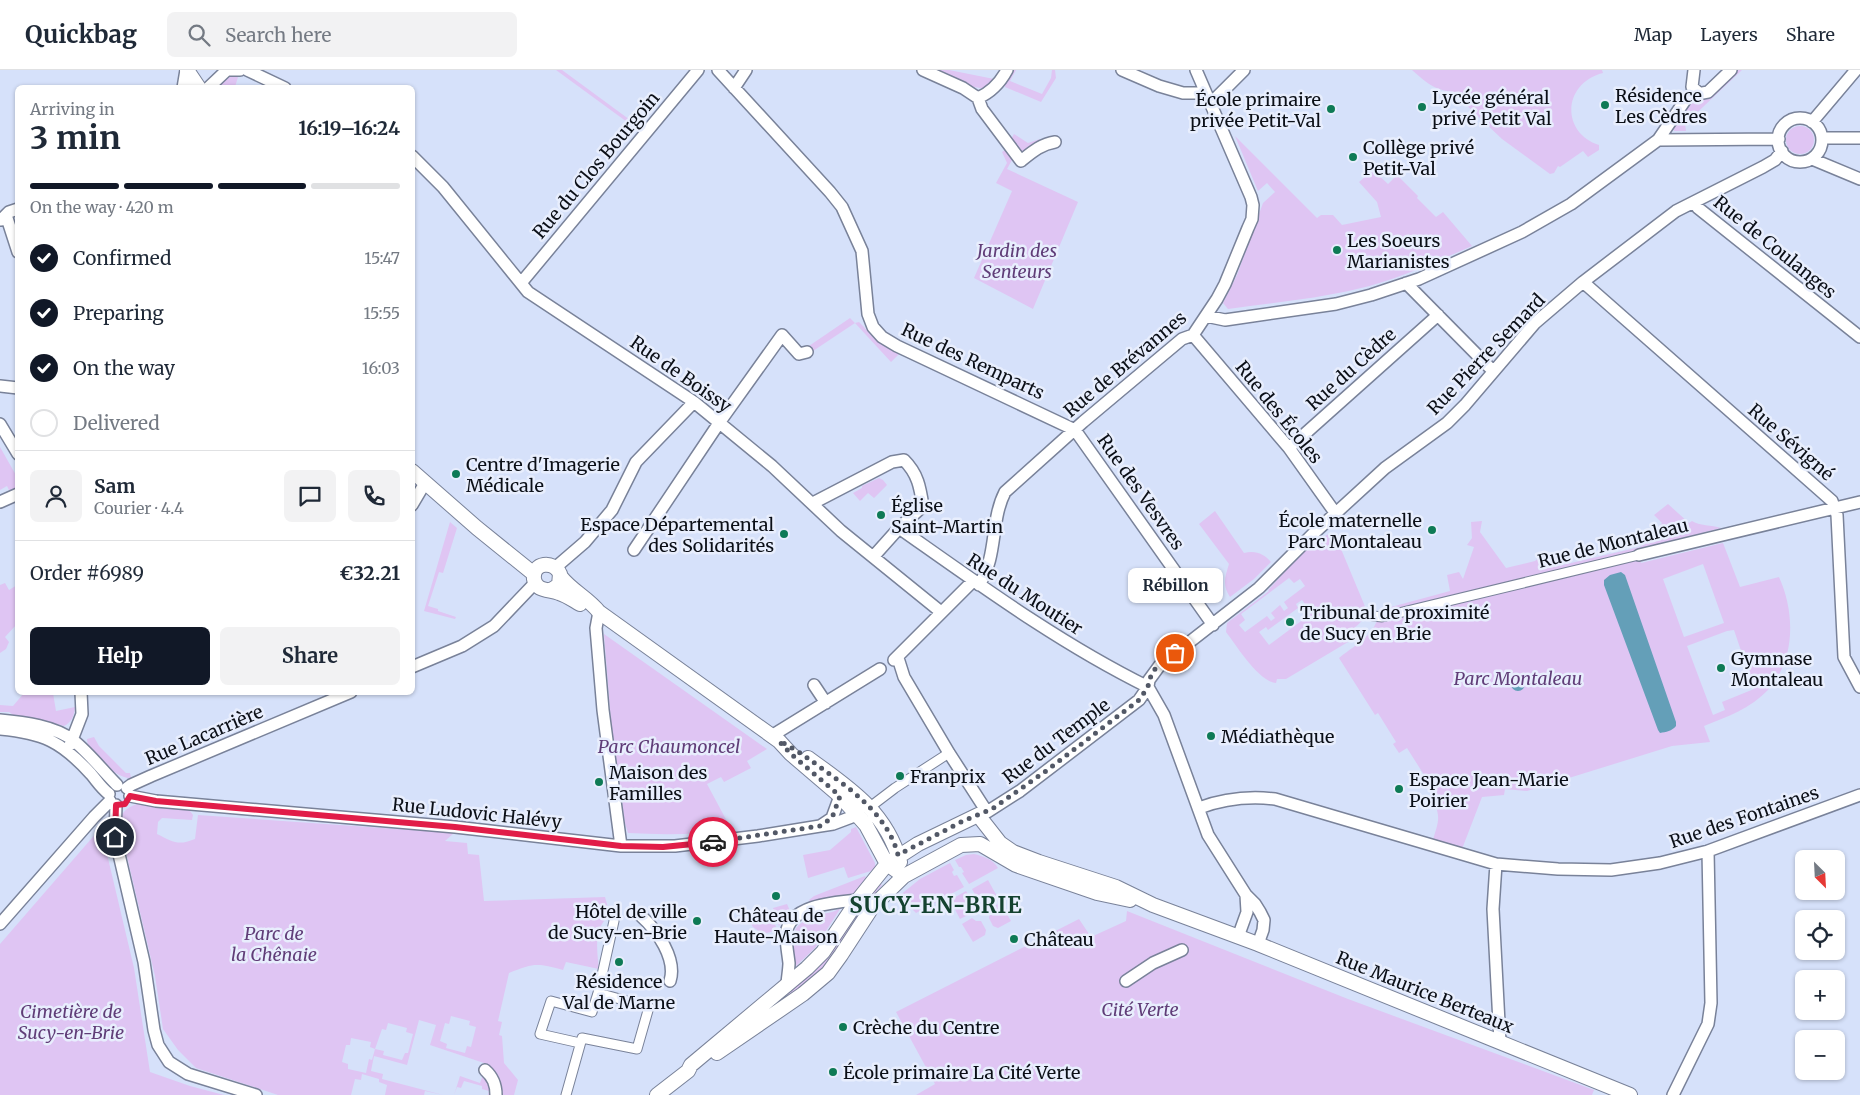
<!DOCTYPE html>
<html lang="en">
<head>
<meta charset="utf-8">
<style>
	:root { --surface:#fff; --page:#f2f2f3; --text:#1f2937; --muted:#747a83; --line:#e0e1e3; --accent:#111827 }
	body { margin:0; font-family:Merriweather,serif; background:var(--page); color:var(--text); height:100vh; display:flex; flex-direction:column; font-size:19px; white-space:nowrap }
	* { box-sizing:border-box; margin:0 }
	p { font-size:16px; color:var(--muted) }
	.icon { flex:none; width:28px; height:28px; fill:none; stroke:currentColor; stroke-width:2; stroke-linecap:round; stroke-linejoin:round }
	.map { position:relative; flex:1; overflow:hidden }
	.sheet { position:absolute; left:15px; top:15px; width:400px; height:610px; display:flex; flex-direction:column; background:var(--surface); border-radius:8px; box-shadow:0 1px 4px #0004 }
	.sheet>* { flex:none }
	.needle { width:32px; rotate:156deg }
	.controls { position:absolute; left:1795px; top:780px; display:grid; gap:10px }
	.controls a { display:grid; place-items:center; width:50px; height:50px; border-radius:8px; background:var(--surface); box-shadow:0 1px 4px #0004; font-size:25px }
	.pin { position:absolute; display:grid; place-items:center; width:42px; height:42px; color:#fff; margin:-21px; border:2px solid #fff; border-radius:50%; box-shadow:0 1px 5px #0007 }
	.courier { position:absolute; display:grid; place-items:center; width:50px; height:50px; margin:-25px; border:4px solid #e11d48; border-radius:50%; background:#fff; color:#222; box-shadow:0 1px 6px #0007 }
	.bubble { position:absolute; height:35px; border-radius:8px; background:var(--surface); box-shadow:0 1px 4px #0004; font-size:16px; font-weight:700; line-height:35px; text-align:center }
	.head em { font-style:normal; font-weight:700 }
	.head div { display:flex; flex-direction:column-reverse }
	.head { display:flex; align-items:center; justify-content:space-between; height:85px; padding:0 15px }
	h1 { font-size:32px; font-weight:700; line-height:38px }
	.bar { display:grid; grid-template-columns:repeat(4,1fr); gap:8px 5px; align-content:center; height:60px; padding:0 15px }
	.bar i { height:6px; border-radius:4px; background:var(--line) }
	.bar .current { background:var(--accent) }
	.bar p { grid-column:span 4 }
	.line { display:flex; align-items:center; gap:12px; padding:0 15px; border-top:1px solid var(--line) }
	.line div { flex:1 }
	.round { display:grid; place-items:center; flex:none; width:52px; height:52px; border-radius:8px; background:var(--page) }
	ol { padding:0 15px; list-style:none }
	li { display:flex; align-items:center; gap:15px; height:55px }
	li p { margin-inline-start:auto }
	li .icon { padding:5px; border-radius:50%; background:var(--accent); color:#fff; stroke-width:4 }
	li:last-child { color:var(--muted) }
	li i { width:28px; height:28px; border:2px solid var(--line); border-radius:50% }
	.button { display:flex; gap:10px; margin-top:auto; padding:10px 15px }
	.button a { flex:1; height:58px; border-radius:8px; background:var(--accent); color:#fff; font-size:20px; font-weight:700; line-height:58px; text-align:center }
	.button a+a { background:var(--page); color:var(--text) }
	header { display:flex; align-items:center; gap:30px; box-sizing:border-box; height:70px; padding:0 25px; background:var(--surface); border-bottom:1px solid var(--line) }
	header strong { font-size:24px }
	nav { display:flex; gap:28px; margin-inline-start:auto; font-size:18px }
	.search { width:350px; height:45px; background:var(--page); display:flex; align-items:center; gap:12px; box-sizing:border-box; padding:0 18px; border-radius:8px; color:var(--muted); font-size:19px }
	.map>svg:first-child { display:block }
	.green { fill:#dfc5f3; fill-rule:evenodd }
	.water { fill:#649fb8 }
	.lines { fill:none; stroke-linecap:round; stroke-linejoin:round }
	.pedestrian-casing { stroke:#798299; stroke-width:11 }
	.minor-casing { stroke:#798299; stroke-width:14 }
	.tertiary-casing { stroke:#798299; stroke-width:16 }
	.pedestrian { stroke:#fff; stroke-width:9 }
	.minor { stroke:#fff; stroke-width:11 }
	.tertiary { stroke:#fff; stroke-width:14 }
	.done { stroke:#525866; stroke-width:5; stroke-dasharray:0 9 }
	.route { stroke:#e11d48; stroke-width:6 }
	.poi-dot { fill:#0e7a55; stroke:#e8eefd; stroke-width:2 }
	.labels { text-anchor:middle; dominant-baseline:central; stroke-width:5; stroke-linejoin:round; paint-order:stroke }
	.poi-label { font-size:18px; fill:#0b0f17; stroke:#e8eefd; text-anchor:start }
	.street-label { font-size:18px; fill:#0b0f17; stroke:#e8eefd }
	.park-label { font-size:18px; font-style:italic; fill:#603d78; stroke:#e8eefd }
	.district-label { font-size:22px; font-weight:bold; letter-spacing:1px; fill:#14422f; stroke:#e8eefd }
</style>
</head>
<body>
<header>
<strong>Quickbag</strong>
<div class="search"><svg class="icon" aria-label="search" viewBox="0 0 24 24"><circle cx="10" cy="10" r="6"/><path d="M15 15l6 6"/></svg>Search here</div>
<nav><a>Map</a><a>Layers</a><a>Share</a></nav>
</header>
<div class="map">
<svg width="1860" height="1025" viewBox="0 0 1860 1025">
	<rect width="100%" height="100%" fill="#d6e1fa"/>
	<!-- green -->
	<path class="green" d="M556 0H562L641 58 638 60Z
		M940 0H949L999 10C996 12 992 16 989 17 977 22 948 8 940 0Z
		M1014 0H1016L1010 11 1042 24 1051 8 1052 0H1055L1056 8 1041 32 1005 17V9L1008 10Z
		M1412 0H1602L1603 3C1563 13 1560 62 1599 75V80L1588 87 1583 81 1560 97 1558 96 1554 103 1550 104 1502 69 1462 31V23C1437 21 1431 17 1412 0Z
		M1737 0H1742L1685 54 1686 61H1674V56L1689 30 1711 25Z
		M238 3V7L235 17 219 18 227 7Z
		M1786 70a14 14 0 1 1 28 0a14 14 0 1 1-28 0Z
		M1014 64 1028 73 1040 69 1023 81 1020 82 1017 79 1018 77 1010 71Z
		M1235 66 1317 148 1321 145H1333L1342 155 1381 147 1377 132 1359 112 1373 100 1388 114 1397 105 1418 126 1417 128 1436 147 1443 142 1472 176C1435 192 1397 210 1357 219 1315 229 1271 233 1228 239L1223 233 1237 205 1263 133 1275 122 1267 113 1258 121Z
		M1005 80 1012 90 1007 99 1078 132 1033 239 974 208 1012 121 996 113 1007 93 1002 82Z
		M850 248 855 253 859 252C865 257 868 263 874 268 881 275 890 279 900 283L891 292 855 253 813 281 806 278Z
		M0 377 17 407V418L10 422 7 416 0 420Z
		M879 408 883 410 887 415 874 428 868 423 860 431 853 423 862 418V416Z
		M1668 434 1689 453 1692 451C1699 456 1712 455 1721 458 1692 465 1666 473 1639 485L1641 493 1723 473 1740 517 1779 507C1795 542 1796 589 1768 620 1751 638 1727 647 1704 656L1710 672 1672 676 1527 721 1505 719 1504 725 1482 727 1462 779 1433 770C1438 752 1441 749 1434 731L1438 727 1407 678 1399 683 1393 674 1396 672 1378 643 1375 645 1339 588C1359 572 1375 566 1380 540L1450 521 1447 505 1459 502 1463 509 1474 477 1467 475 1472 468 1471 452 1482 451 1480 462 1506 498 1535 491 1541 485 1554 497 1640 477 1662 453 1654 445ZM1703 494 1724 553 1684 567 1663 509ZM1734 560 1754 619 1722 632 1725 640 1713 645 1687 576 1727 561Z
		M1215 441 1244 483C1256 480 1264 484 1271 492L1254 509 1230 527C1222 515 1225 507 1229 494L1199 454Z
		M450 452 457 458 443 503 439 502 428 536 438 539V541L456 547 455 549 424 541Z
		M1329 464 1336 467 1364 534C1370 550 1355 557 1343 565L1348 572 1286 609H1277L1276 613C1259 612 1236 575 1226 562L1227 553 1269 521 1268 520C1288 500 1304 475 1329 464ZM1289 508 1294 513 1300 509 1305 516 1284 532 1288 538 1284 541 1280 535 1271 543 1275 548 1271 551 1267 546 1245 562 1239 555 1245 550 1241 544ZM1302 530 1312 543 1269 575 1259 562 1266 557 1268 560 1298 538 1296 534Z
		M5 513 9 520 17 515V554L5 567 9 572 6 579 0 583V515Z
		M604 564 767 679 747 691 751 698 724 712 721 707 707 714 729 755 734 759C699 765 664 765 628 763L625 753 611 652Z
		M24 623H53L56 641 75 637C74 646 72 652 64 656L34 648 13 645 9 642H0V635L13 636Z
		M94 667 99 676 126 703H130L131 708C120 710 93 687 88 677 88 675 87 670 87 669Z
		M141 733 187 737 193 745 192 750 162 748 158 752 157 764C173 772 178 776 195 769L198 745 454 763 445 771 467 773 468 784 479 785 484 831 605 827 610 845C593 858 597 880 599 899L566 892 563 900C537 893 534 893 509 903L498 951 502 952 499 965 502 966 504 993 518 1010 514 1025H488L489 1021 482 1019V1016L464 1011 461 1018 457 1017 454 1025 460 1006 480 1013 487 994 430 975 436 955 419 950 407 995 374 986 371 1001 383 1004 382 1009 443 1025 425 1021 424 1025H385L387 1015 379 1012V1009L362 1004 361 1010 355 1009 351 1025H278L196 998 178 980 163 959 155 906 123 769C110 753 124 736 141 733ZM451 946 470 951 469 955 476 957 471 977 467 976 465 983 446 978 447 974 440 971 445 953 449 954ZM388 953 407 958 406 962 413 964 408 983H405L402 990 383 985 384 981 375 979 382 959 386 960ZM351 968 371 972 370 977 375 979 372 990 369 989 366 1003 348 999V994L342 992 346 975H350Z
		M856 757 875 793V797L871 801 848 808 844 797 808 808 803 785 830 780 851 762V759Z
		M98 761 102 763 134 898 150 1002 190 1016 224 1025H0V874Z
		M974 784C983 786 994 790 998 798L969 814 962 803 964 802 961 797H959L955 790 966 785Z
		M950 793 954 800 952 802 954 806 957 805 964 817 916 843 899 826 920 809Z
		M865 806 866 808 853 825 812 834 809 830 814 826Z
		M988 810 998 828 988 834 984 830H978L972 819Z
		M879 812 882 815C855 845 840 883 812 912 806 919 797 924 790 929L785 922Z
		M966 821 973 833 969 838 970 844 960 849 950 830Z
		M1000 833 1011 851 998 858 993 856 989 848 991 838Z
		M787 834 790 841 779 856 773 838Z
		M842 836 815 878 795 897C792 863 787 854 824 844 831 842 836 842 842 836Z
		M770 840 776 857 773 858 774 861 763 864 753 857 746 847Z
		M1127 841 1348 929 1594 1020 1592 1025H916L935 1014 896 942 1079 849 1091 867 1126 851Z
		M972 848 976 851H981L986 860 985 865 973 872 962 854Z"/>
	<!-- water -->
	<path class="water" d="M1621 502 1625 505 1676 652V656C1672 661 1666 662 1660 663L1658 660 1604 515V510L1610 505Z
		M1511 614a7 7 0 1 1 14 0a7 7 0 1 1-14 0Z"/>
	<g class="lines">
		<defs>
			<path id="pedestrian" d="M1373 546 1382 547 1639 485
				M870 737 895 718 949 683
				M598 923 614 851
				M566 1025 582 968 637 979 649 937 598 923 592 942 551 931 540 964 580 973"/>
			<path id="minor" d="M247 0 285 18
				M718 0 830 122 842 137 862 181 868 244 873 257 882 267 897 276 1075 360 1213 555
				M923 0 963 18 978 28 982 39 1021 91C1031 83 1041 74 1055 72
				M1122 0 1159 16 1183 23H1206
				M1694 0 1692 17 1700 24
				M183 18 186 0
				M208 18 227 0H240
				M734 18 746 0
				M978 28C992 22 1000 13 1007 0
				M1211 33 1244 0
				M1778 70a22 22 0 1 1 44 0a22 22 0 1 1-44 0Z
				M1812 52 1856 0
				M1822 68H1860
				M1658 70 1686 29 1692 25 1708 22 1731 0
				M412 86 443 117 528 222 694 332 772 396 841 461 941 542
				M1812 89 1860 109
				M1694 132 1698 138 1860 267
				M6 145 18 182
				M1 150 9 142 18 139
				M1583 212 1832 431 1837 445 1844 587 1860 617
				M521 213 698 0
				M1406 213 1493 301
				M1206 246 1225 250 1336 234 1371 225 1419 209 1522 162 1571 134 1658 70 1779 69
				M1193 265 1289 378 1336 444
				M0 316 18 318
				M0 354 18 384
				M1289 378 1438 245
				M0 432 18 424
				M813 433 892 392 904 390C918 404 920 417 923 436L899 458 873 487
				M412 435 425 413
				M899 458C980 515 1059 573 1148 617
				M634 480 719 353 782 265 799 284 807 282
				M1639 485 1860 432
				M556 497 585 472 612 440 636 392 694 332
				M979 515C998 486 990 451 1005 422L1083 352 1182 269 1193 265 1217 229 1225 214 1248 158 1252 149 1253 135 1251 127 1196 0
				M599 542 596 558 603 640 621 776
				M898 588 904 607 949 683 987 742
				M894 590 973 511
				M412 597 462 576 494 556 535 513
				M814 615 826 633
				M1148 617 1164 645 1208 765 1246 825 1255 834 1260 842 1264 850 1263 860 1258 874
				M0 650C23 652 56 656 74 671 89 683 103 701 117 715
				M0 659C43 663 61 671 91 704 97 711 101 718 109 724
				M773 665 880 599
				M70 675 82 644 81 622
				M127 718 131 715 151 706 351 622
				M130 726 156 731 455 757 621 776H675L758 766 820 756
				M840 726 832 748 820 756 833 754 857 745
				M116 735 115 767 144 892 154 960 158 975 169 992 188 1004 256 1025
				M1199 738C1223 729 1249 726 1275 729L1496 794 1558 799 1611 800 1660 793 1708 781 1860 725
				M978 745 987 742 1020 721 1139 630 1148 617 1149 610 1160 595 1259 518 1313 464 1385 398 1447 353 1465 335 1535 253 1583 212 1676 141 1763 97 1775 90 1782 81
				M1496 794 1493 839 1500 972
				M641 846C657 860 677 889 670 911
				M0 854 94 747 110 731
				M1238 867 1247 842 1246 825
				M1126 911 1153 893 1182 880
				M787 916C787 909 789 900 789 893 788 884 786 874 786 865 788 835 835 832 858 830
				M485 1000C493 1007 496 1014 496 1025
				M1673 1025 1708 954 1711 933 1708 781"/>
			<path id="tertiary" d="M187 0 199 18
				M412 401 477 458 534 504
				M561 507C572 521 588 528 599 542L779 671 791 684 840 726 866 755 887 794 904 806
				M551 520 559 515 560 504C554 490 532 492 534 509 536 522 550 519 559 523 566 525 573 530 580 534
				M808 688C848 717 886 741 900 792
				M717 983 803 924 828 903 841 885 873 836 904 806 961 775 980 774 1016 795 1097 823 1130 830
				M657 1025 688 1001 691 995 807 898 823 882 858 830 887 794 918 774 978 745 1000 773 1013 782 1039 792 1116 817 1153 835 1258 874 1630 1025"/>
		</defs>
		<!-- pedestrian casing -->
		<use href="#pedestrian" class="pedestrian-casing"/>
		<!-- minor casing -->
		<use href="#minor" class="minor-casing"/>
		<!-- tertiary casing -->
		<use href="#tertiary" class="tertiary-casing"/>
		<!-- pedestrian -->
		<use href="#pedestrian" class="pedestrian"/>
		<!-- minor -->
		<use href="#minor" class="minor"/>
		<!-- tertiary -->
		<use href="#tertiary" class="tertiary"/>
	</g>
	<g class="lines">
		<!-- done -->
		<path class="done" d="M713 772 820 756 832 748 840 726 791 684 779 671C796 679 809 689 824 700 854 721 889 748 898 785L963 751 992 739 1046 701 1139 630 1148 617 1149 610 1155 599 1175 583"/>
		<!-- route -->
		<path class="route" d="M115 767 116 735 125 734 130 726 156 731 455 757 621 776 663 777 713 772"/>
	</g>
	<!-- markers -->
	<g class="poi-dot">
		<circle cx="1605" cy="35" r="5"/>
		<circle cx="1422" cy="37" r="5"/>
		<circle cx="1331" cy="39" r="5"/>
		<circle cx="1353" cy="87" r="5"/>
		<circle cx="1337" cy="180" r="5"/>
		<circle cx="456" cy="404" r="5"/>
		<circle cx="881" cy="445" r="5"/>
		<circle cx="1432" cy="460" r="5"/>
		<circle cx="784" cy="464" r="5"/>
		<circle cx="1290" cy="552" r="5"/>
		<circle cx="1721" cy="598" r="5"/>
		<circle cx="1211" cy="666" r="5"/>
		<circle cx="900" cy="706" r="5"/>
		<circle cx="599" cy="712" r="5"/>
		<circle cx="1399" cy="719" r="5"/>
		<circle cx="776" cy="826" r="5"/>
		<circle cx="697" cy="851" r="5"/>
		<circle cx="1014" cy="869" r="5"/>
		<circle cx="619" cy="892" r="5"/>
		<circle cx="843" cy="957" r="5"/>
		<circle cx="833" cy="1002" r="5"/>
	</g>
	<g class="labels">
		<!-- poi labels -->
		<g class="poi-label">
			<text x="1615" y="25">Résidence<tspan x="1615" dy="21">Les Cèdres</tspan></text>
			<text x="1432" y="27">Lycée général<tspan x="1432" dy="21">privé Petit Val</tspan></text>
			<text x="1321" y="29" text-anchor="end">École primaire<tspan x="1321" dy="21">privée Petit-Val</tspan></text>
			<text x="1363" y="77">Collège privé<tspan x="1363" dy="21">Petit-Val</tspan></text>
			<text x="1347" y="170">Les Soeurs<tspan x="1347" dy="21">Marianistes</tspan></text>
			<text x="466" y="394">Centre d'Imagerie<tspan x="466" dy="21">Médicale</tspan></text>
			<text x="891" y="435">Église<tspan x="891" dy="21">Saint-Martin</tspan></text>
			<text x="1422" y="450" text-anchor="end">École maternelle<tspan x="1422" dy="21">Parc Montaleau</tspan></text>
			<text x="774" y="454" text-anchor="end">Espace Départemental<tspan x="774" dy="21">des Solidarités</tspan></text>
			<text x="1300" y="542">Tribunal de proximité<tspan x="1300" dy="21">de Sucy en Brie</tspan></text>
			<text x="1731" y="588">Gymnase<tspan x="1731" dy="21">Montaleau</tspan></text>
			<text x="1221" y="666">Médiathèque</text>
			<text x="609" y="702">Maison des<tspan x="609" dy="21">Familles</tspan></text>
			<text x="910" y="706">Franprix</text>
			<text x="1409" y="709">Espace Jean-Marie<tspan x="1409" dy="21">Poirier</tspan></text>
			<text x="687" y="841" text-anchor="end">Hôtel de ville<tspan x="687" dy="21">de Sucy-en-Brie</tspan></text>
			<text x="776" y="845" text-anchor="middle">Château de<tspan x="776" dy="21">Haute-Maison</tspan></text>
			<text x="1024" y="869">Château</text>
			<text x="619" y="911" text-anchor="middle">Résidence<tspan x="619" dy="21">Val de Marne</tspan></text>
			<text x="853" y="957">Crèche du Centre</text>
			<text x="843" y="1002">École primaire La Cité Verte</text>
		</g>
		<!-- street labels -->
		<g class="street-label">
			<text transform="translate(596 95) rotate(-50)">Rue du Clos Bourgoin</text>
			<text transform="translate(1775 177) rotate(39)">Rue de Coulanges</text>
			<text transform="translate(1486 284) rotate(-46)">Rue Pierre Semard</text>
			<text transform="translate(973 291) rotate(25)">Rue des Remparts</text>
			<text transform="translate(1125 294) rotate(-40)">Rue de Brévannes</text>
			<text transform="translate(1351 299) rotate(-42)">Rue du Cèdre</text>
			<text transform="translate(681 304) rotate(35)">Rue de Boissy</text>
			<text transform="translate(1279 342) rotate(51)">Rue des Écoles</text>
			<text transform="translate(1791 372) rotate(41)">Rue Sévigné</text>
			<text transform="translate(1141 422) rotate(55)">Rue des Vesvres</text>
			<text transform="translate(1613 473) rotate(-14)">Rue de Montaleau</text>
			<text transform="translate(1025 524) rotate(33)">Rue du Moutier</text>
			<text transform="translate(204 665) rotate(-23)">Rue Lacarrière</text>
			<text transform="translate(1056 671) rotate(-37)">Rue du Temple</text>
			<text transform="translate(477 743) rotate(6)">Rue Ludovic Halévy</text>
			<text transform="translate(1744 747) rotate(-19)">Rue des Fontaines</text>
			<text transform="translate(1425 922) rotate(22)">Rue Maurice Berteaux</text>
		</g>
		<!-- park labels -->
		<g class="park-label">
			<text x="1017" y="180">Jardin des<tspan x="1017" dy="21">Senteurs</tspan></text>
			<text x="1518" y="608">Parc Montaleau</text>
			<text x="669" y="676">Parc Chaumoncel</text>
			<text x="274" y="863">Parc de<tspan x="274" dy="21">la Chênaie</tspan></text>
			<text x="1140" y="939">Cité Verte</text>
			<text x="71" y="941">Cimetière de<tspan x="71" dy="21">Sucy-en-Brie</tspan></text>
		</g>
		<!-- district labels -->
		<g class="district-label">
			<text x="936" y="835">SUCY-EN-BRIE</text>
		</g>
	</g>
</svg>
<div class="controls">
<a><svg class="needle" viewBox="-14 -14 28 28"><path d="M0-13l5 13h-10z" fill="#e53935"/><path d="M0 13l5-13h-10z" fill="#747a83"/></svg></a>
<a><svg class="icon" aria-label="locate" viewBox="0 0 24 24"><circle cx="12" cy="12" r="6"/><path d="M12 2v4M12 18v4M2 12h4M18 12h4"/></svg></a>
<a>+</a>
<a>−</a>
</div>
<div class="pin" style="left:1175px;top:583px;background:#ea580c"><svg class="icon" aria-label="bag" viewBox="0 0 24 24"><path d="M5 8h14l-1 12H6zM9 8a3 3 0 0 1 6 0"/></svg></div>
<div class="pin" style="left:115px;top:767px;background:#1f2937"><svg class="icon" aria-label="home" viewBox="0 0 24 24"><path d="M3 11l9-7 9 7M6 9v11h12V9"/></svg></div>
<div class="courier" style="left:713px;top:772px"><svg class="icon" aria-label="car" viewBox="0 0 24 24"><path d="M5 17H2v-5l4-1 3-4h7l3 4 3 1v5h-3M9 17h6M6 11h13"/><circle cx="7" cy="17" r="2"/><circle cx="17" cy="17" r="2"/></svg></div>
<div class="bubble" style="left:1128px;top:498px;width:95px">Rébillon</div>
<section class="sheet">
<div class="head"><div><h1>3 min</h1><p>Arriving in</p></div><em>16:19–16:24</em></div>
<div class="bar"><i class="current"></i><i class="current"></i><i class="current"></i><i></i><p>On the way · 420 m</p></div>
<ol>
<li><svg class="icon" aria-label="check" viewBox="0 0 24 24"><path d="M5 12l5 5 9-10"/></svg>Confirmed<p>15:47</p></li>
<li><svg class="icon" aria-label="check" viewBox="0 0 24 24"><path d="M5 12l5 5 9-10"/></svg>Preparing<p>15:55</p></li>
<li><svg class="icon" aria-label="check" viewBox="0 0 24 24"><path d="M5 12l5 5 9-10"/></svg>On the way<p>16:03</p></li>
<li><i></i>Delivered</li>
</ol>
<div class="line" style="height:90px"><a class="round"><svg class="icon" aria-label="person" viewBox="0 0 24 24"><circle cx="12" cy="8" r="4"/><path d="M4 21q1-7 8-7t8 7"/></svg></a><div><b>Sam</b><p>Courier · 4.4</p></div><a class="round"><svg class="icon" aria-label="chat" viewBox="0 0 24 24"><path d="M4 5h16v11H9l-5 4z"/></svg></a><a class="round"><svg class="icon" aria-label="phone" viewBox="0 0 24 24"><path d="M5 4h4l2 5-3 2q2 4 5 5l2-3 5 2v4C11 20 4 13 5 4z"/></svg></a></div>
<div class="line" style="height:65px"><div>Order #6989</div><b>€32.21</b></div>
<div class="button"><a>Help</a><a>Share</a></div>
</section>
</div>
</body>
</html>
